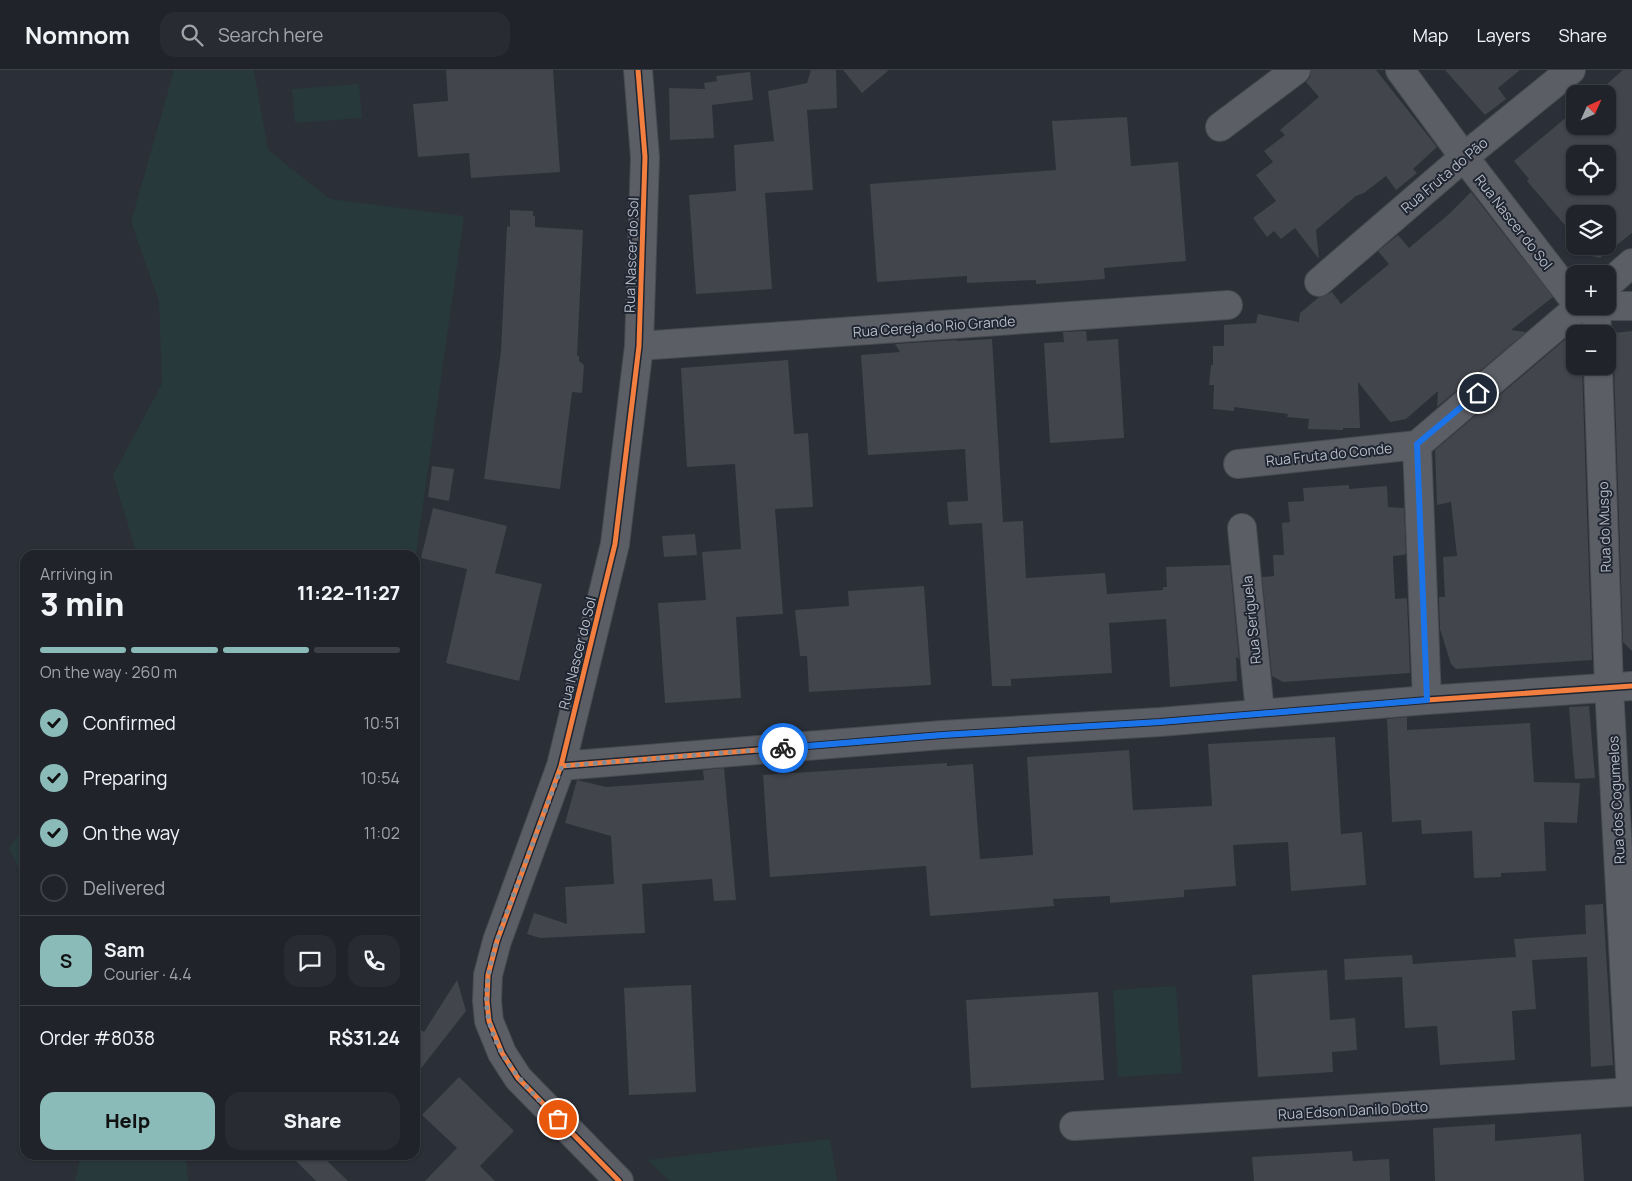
<!DOCTYPE html>
<html lang="en">
<head>
<meta charset="utf-8">
<style>
	:root { --surface:#202329; --page:#282b31; --text:#f1f3f6; --muted:#a2a4a8; --line:#3d4046; --accent:#8bbbb9 }
	body { margin:0; font-family:Manrope,sans-serif; background:var(--page); color:var(--text); height:100vh; display:flex; flex-direction:column; font-size:19px; white-space:nowrap }
	* { box-sizing:border-box; margin:0 }
	p { font-size:16px; color:var(--muted) }
	.icon { flex:none; width:28px; height:28px; fill:none; stroke:currentColor; stroke-width:2; stroke-linecap:round; stroke-linejoin:round }
	.map { position:relative; flex:1; overflow:hidden }
	.panel { position:absolute; left:20px; top:480px; width:400px; height:610px; display:flex; flex-direction:column; background:var(--surface); border-radius:15px; box-shadow:0 1px 4px #0004,0 0 0 1px var(--line) }
	.panel>* { flex:none }
	.needle { width:32px; rotate:45deg }
	.tools { position:absolute; left:1566px; top:15px; display:grid; gap:10px }
	.tools a { display:grid; place-items:center; width:50px; height:50px; border-radius:10px; background:var(--surface); box-shadow:0 1px 4px #0004,0 0 0 1px var(--line); font-size:25px }
	.pin { position:absolute; display:grid; place-items:center; width:42px; height:42px; color:#fff; margin:-21px; border:2px solid #fff; border-radius:50%; box-shadow:0 1px 5px #0007 }
	.courier { position:absolute; display:grid; place-items:center; width:50px; height:50px; margin:-25px; border:4px solid #1a73e8; border-radius:50%; background:#fff; color:#222; box-shadow:0 1px 6px #0007 }
	.headline em { font-style:normal; font-weight:800 }
	.headline div { display:flex; flex-direction:column-reverse }
	.headline { display:flex; align-items:center; justify-content:space-between; height:85px; padding:0 20px }
	h1 { font-size:32px; font-weight:800; line-height:38px }
	.bar { display:grid; grid-template-columns:repeat(4,1fr); gap:8px 5px; align-content:center; height:60px; padding:0 20px }
	.bar i { height:6px; border-radius:4px; background:var(--line) }
	.bar .current { background:var(--accent) }
	.bar p { grid-column:span 4 }
	.line { display:flex; align-items:center; gap:12px; padding:0 20px; border-top:1px solid var(--line) }
	.line div { flex:1 }
	.round { display:grid; place-items:center; flex:none; width:52px; height:52px; border-radius:15px; background:var(--page) }
	ol { padding:0 20px; list-style:none }
	li { display:flex; align-items:center; gap:15px; height:55px }
	li p { margin-inline-start:auto }
	li .icon { padding:5px; border-radius:50%; background:var(--accent); color:#111; stroke-width:4 }
	li:last-child { color:var(--muted) }
	li i { width:28px; height:28px; border:2px solid var(--line); border-radius:50% }
	.cta { display:flex; gap:10px; margin-top:auto; padding:10px 20px }
	.cta a { flex:1; height:58px; border-radius:15px; background:var(--accent); color:#111; font-size:20px; font-weight:800; line-height:58px; text-align:center }
	.cta a+a { background:var(--page); color:var(--text) }
	header { display:flex; align-items:center; gap:30px; box-sizing:border-box; height:70px; padding:0 25px; background:var(--surface); border-bottom:1px solid var(--line) }
	header strong { font-size:24px }
	nav { display:flex; gap:28px; margin-inline-start:auto; font-size:18px }
	.search { width:350px; height:45px; background:var(--page); display:flex; align-items:center; gap:12px; box-sizing:border-box; padding:0 18px; border-radius:15px; color:var(--muted); font-size:19px }
	.map>svg:first-child { display:block }
	.green { fill:#28393c }
	.building { fill:#42454b; fill-rule:evenodd }
	.lines { fill:none; stroke-linecap:round; stroke-linejoin:round }
	.minor-casing { stroke:#474a50; stroke-width:30 }
	.minor { stroke:#5b5e65; stroke-width:28 }
	.cycleway-casing { stroke:#1f2631; stroke-width:8 }
	.cycleway { stroke:#f27e40; stroke-width:5 }
	.done { stroke:#858b95; stroke-width:5; stroke-dasharray:0 9 }
	.route { stroke:#1a73e8; stroke-width:6 }
	.labels { text-anchor:middle; dominant-baseline:central; stroke-width:4; stroke-linejoin:round; paint-order:stroke }
	.street-label { font-size:14px; fill:#b6bcc7; stroke:#1f2631 }
</style>
</head>
<body>
<header>
<strong>Nomnom</strong>
<div class="search"><svg class="icon" aria-label="search" viewBox="0 0 24 24"><circle cx="10" cy="10" r="6"/><path d="M15 15l6 6"/></svg>Search here</div>
<nav><a>Map</a><a>Layers</a><a>Share</a></nav>
</header>
<div class="map">
<svg width="1632" height="1111" viewBox="0 0 1632 1111">
	<rect width="100%" height="100%" fill="#2b2f37"/>
	<!-- green -->
	<path class="green" d="M174 0H254L268 80 330 129 464 146 415 491V485H137L113 405 162 314 159 231 131 152Z
		M359 14 362 48 295 53 292 19Z
		M25 757V811L9 778Z
		M1176 916 1182 1003 1118 1007 1113 920Z
		M830 1069 837 1111H670L647 1090Z
		M81 1085H186L188 1111H75Z"/>
	<!-- building -->
	<path class="building" d="M446 0H553L560 102 471 108 469 83 418 87 413 34 448 31Z
		M811 0H836L837 38 807 40 813 120 765 123 772 219 696 224 689 125 736 121 734 75 774 71 768 21 807 13Z
		M843 0H889L862 23Z
		M1311 0H1376L1437 77 1413 99 1417 103 1396 120 1386 106 1364 123 1356 126 1316 160 1319 189 1295 158 1281 169 1274 161 1267 167 1253 148 1276 131 1256 105 1273 92 1264 81 1285 65 1280 60 1319 27 1306 12 1310 7Z
		M1445 0H1520L1498 18 1506 29 1485 45Z
		M1623 0H1632V163L1600 188 1591 186 1583 176H1608V144H1575V167L1527 111 1529 109 1514 91 1575 40V56H1608V13ZM1575 84H1608V116H1575Z
		M750 2 753 30 712 35 714 68 670 70 669 18 705 19 704 13 717 11 716 6Z
		M1127 47 1131 96 1178 92 1186 191 1104 198 1105 209 1036 214V210L967 213V206L877 212 870 114 1056 100 1052 51Z
		M1471 122 1553 227 1511 260 1526 262 1437 337 1438 321 1406 349 1390 352 1358 312 1360 358H1343V360L1308 359 1309 349 1287 347 1288 344 1234 337V341L1213 339 1214 315H1209L1211 295H1213V276H1224V255L1256 253 1258 244 1299 252 1300 243 1319 227H1322L1332 222 1341 234 1389 194 1378 181 1398 165 1409 178 1449 144Z
		M510 140 533 141V146H535V157L583 160 577 286H579V291L584 295 582 323 572 322 560 419 484 409 501 281 507 156 510 157Z
		M1086 261 1087 271 1118 269 1124 368 1050 373 1044 273 1064 272 1063 262Z
		M1632 261V581L1623 572 1614 295 1611 288 1608 284V275L1614 263Z
		M1568 267 1573 270 1575 275V296H1582L1592 590 1456 599 1451 594 1440 559 1439 527H1445L1443 487 1457 486 1451 432 1437 435 1435 380Z
		M992 269 1003 452 1023 451 1026 508 1105 503 1107 524 1163 520V517H1167L1166 497 1230 495 1239 589 1236 587 1237 611 1170 617 1166 549 1109 553 1112 603 1011 609V616H992L982 453 949 455 947 432 968 431 965 379 868 385 861 285 900 282 895 274 957 270V271Z
		M788 290 794 364 808 363 813 437 775 439 783 544 736 547 741 628 665 633 658 533 706 530 702 482 741 479 735 394 687 397 681 298Z
		M432 396 454 399 449 431 428 427Z
		M1349 415V419L1387 416 1388 437 1404 438 1406 483 1404 485 1393 486V491L1395 529 1407 528 1410 603 1283 612 1272 606 1262 507 1274 506 1273 485H1284L1282 453 1290 452 1288 432 1304 431 1303 418Z
		M433 438 507 456 495 503 542 514 519 611 446 593 467 499 421 488Z
		M695 464 697 485 664 487 662 466Z
		M924 516 931 615 809 622 807 586H800L795 540 849 536 848 521Z
		M1589 636 1595 708 1575 709 1569 637Z
		M1407 647V660L1530 653 1534 712 1580 713 1577 753 1544 752 1546 801 1501 803V807L1474 808 1472 761 1422 764 1421 750 1392 752 1387 649Z
		M1335 667 1341 764 1362 762 1366 815 1291 821 1288 772 1233 775 1236 816 1184 820V827L1110 833V826L1053 829 1054 836 957 844 930 846 926 796 770 807 763 705 947 693V696L973 694 980 789 1033 785 1027 687 1129 680 1133 740 1212 736 1208 674Z
		M724 698 736 830 714 831 712 809 642 814 645 863 540 868 527 864 534 843 567 854 565 817 614 814 611 766 565 753 577 710 606 717 704 710 703 700Z
		M1603 834 1613 995 1591 997 1587 887 1532 890 1536 939 1512 941 1515 990 1440 995 1437 956 1405 958 1402 907 1345 910 1344 889 1412 885 1413 894 1516 887 1514 869 1586 864 1585 835Z
		M1327 900 1330 950 1355 948 1357 980 1332 982 1333 1002 1258 1007 1252 905Z
		M457 910 466 941 415 1006V956L424 962Z
		M691 915 696 1022 629 1025 624 918Z
		M1098 922 1104 1010 971 1018 966 930Z
		M459 1007 514 1061 480 1096 495 1111H425L457 1078 422 1045Z
		M1495 1054V1071L1581 1064 1584 1111H1435L1433 1058Z
		M1352 1081 1353 1091 1389 1089 1390 1111H1254L1252 1087Z
		M290 1085H321L348 1111H316Z"/>
	<g class="lines">
		<defs>
			<path id="minor" d="M1400 0 1464 87 1575 231
				M1220 57 1296 0
				M1319 212 1464 87 1571 0
				M1608 214 1632 193
				M1579 236H1632
				M1596 237 1597 264
				M639 276 1228 235
				M1598 296 1609 617 1631 1022
				M1417 375 1427 630
				M1238 394 1417 375 1580 236
				M1242 458 1260 643
				M561 696 942 665 1160 652 1427 630 1632 616
				M1074 1056 1632 1022
				M619 1111 518 1008 502 983 489 951 487 931 488 905 497 871 561 696 615 474 639 276 645 87 638 0"/>
		</defs>
		<!-- minor casing -->
		<use href="#minor" class="minor-casing"/>
		<!-- minor -->
		<use href="#minor" class="minor"/>
		<defs>
			<path id="cycleway" d="M561 696 942 665 1160 652 1427 630 1632 616
				M619 1111 518 1008 502 983 489 951 487 931 488 905 497 871 561 696 615 474 639 276 645 87 638 0"/>
		</defs>
		<!-- cycleway casing -->
		<use href="#cycleway" class="cycleway-casing"/>
		<!-- cycleway -->
		<use href="#cycleway" class="cycleway"/>
	</g>
	<g class="lines">
		<!-- done -->
		<path class="done" d="M558 1049C530 1021 499 992 489 951 478 907 505 849 520 807 534 770 548 733 562 696L783 678"/>
		<!-- route -->
		<path class="route" d="M783 678 942 665 1160 652 1427 630 1417 374 1478 323"/>
	</g>
	<g class="labels">
		<!-- street labels -->
		<g class="street-label">
			<text transform="translate(1444 105) rotate(-40)">Rua Fruta do Pão</text>
			<text transform="translate(1514 152) rotate(52)">Rua Nascer do Sol</text>
			<text transform="translate(631 185) rotate(-88)">Rua Nascer do Sol</text>
			<text transform="translate(934 256) rotate(-4)">Rua Cereja do Rio Grande</text>
			<text transform="translate(1329 384) rotate(-6)">Rua Fruta do Conde</text>
			<text transform="translate(1604 457) rotate(-92)">Rua do Musgo</text>
			<text transform="translate(1251 550) rotate(-96)">Rua Seriguela</text>
			<text transform="translate(577 583) rotate(-76)">Rua Nascer do Sol</text>
			<text transform="translate(1616 730) rotate(-93)">Rua dos Cogumelos</text>
			<text transform="translate(1353 1040) rotate(-3)">Rua Edson Danilo Dotto</text>
		</g>
	</g>
</svg>
<div class="tools">
<a><svg class="needle" viewBox="-14 -14 28 28"><path d="M0-13l5 13h-10z" fill="#e53935"/><path d="M0 13l5-13h-10z" fill="#a2a4a8"/></svg></a>
<a><svg class="icon" aria-label="locate" viewBox="0 0 24 24"><circle cx="12" cy="12" r="6"/><path d="M12 2v4M12 18v4M2 12h4M18 12h4"/></svg></a>
<a><svg class="icon" aria-label="layers" viewBox="0 0 24 24"><path d="M12 4l9 5-9 5-9-5zM3 14l9 5 9-5"/></svg></a>
<a>+</a>
<a>−</a>
</div>
<div class="pin" style="left:558px;top:1049px;background:#ea580c"><svg class="icon" aria-label="bag" viewBox="0 0 24 24"><path d="M5 8h14l-1 12H6zM9 8a3 3 0 0 1 6 0"/></svg></div>
<div class="pin" style="left:1478px;top:323px;background:#1f2937"><svg class="icon" aria-label="home" viewBox="0 0 24 24"><path d="M3 11l9-7 9 7M6 9v11h12V9"/></svg></div>
<div class="courier" style="left:783px;top:678px"><svg class="icon" aria-label="bike" viewBox="0 0 24 24"><circle cx="6" cy="16" r="4"/><circle cx="18" cy="16" r="4"/><path d="M6 16l4-8h5l3 8M10 8l3 8H6M13 5h3"/></svg></div>
<section class="panel">
<div class="headline"><div><h1>3 min</h1><p>Arriving in</p></div><em>11:22–11:27</em></div>
<div class="bar"><i class="current"></i><i class="current"></i><i class="current"></i><i></i><p>On the way · 260 m</p></div>
<ol>
<li><svg class="icon" aria-label="check" viewBox="0 0 24 24"><path d="M5 12l5 5 9-10"/></svg>Confirmed<p>10:51</p></li>
<li><svg class="icon" aria-label="check" viewBox="0 0 24 24"><path d="M5 12l5 5 9-10"/></svg>Preparing<p>10:54</p></li>
<li><svg class="icon" aria-label="check" viewBox="0 0 24 24"><path d="M5 12l5 5 9-10"/></svg>On the way<p>11:02</p></li>
<li><i></i>Delivered</li>
</ol>
<div class="line" style="height:90px"><b class="round" style="background:var(--accent);color:#111">S</b><div><b>Sam</b><p>Courier · 4.4</p></div><a class="round"><svg class="icon" aria-label="chat" viewBox="0 0 24 24"><path d="M4 5h16v11H9l-5 4z"/></svg></a><a class="round"><svg class="icon" aria-label="phone" viewBox="0 0 24 24"><path d="M5 4h4l2 5-3 2q2 4 5 5l2-3 5 2v4C11 20 4 13 5 4z"/></svg></a></div>
<div class="line" style="height:65px"><div>Order #8038</div><b>R$31.24</b></div>
<div class="cta"><a>Help</a><a>Share</a></div>
</section>
</div>
</body>
</html>
